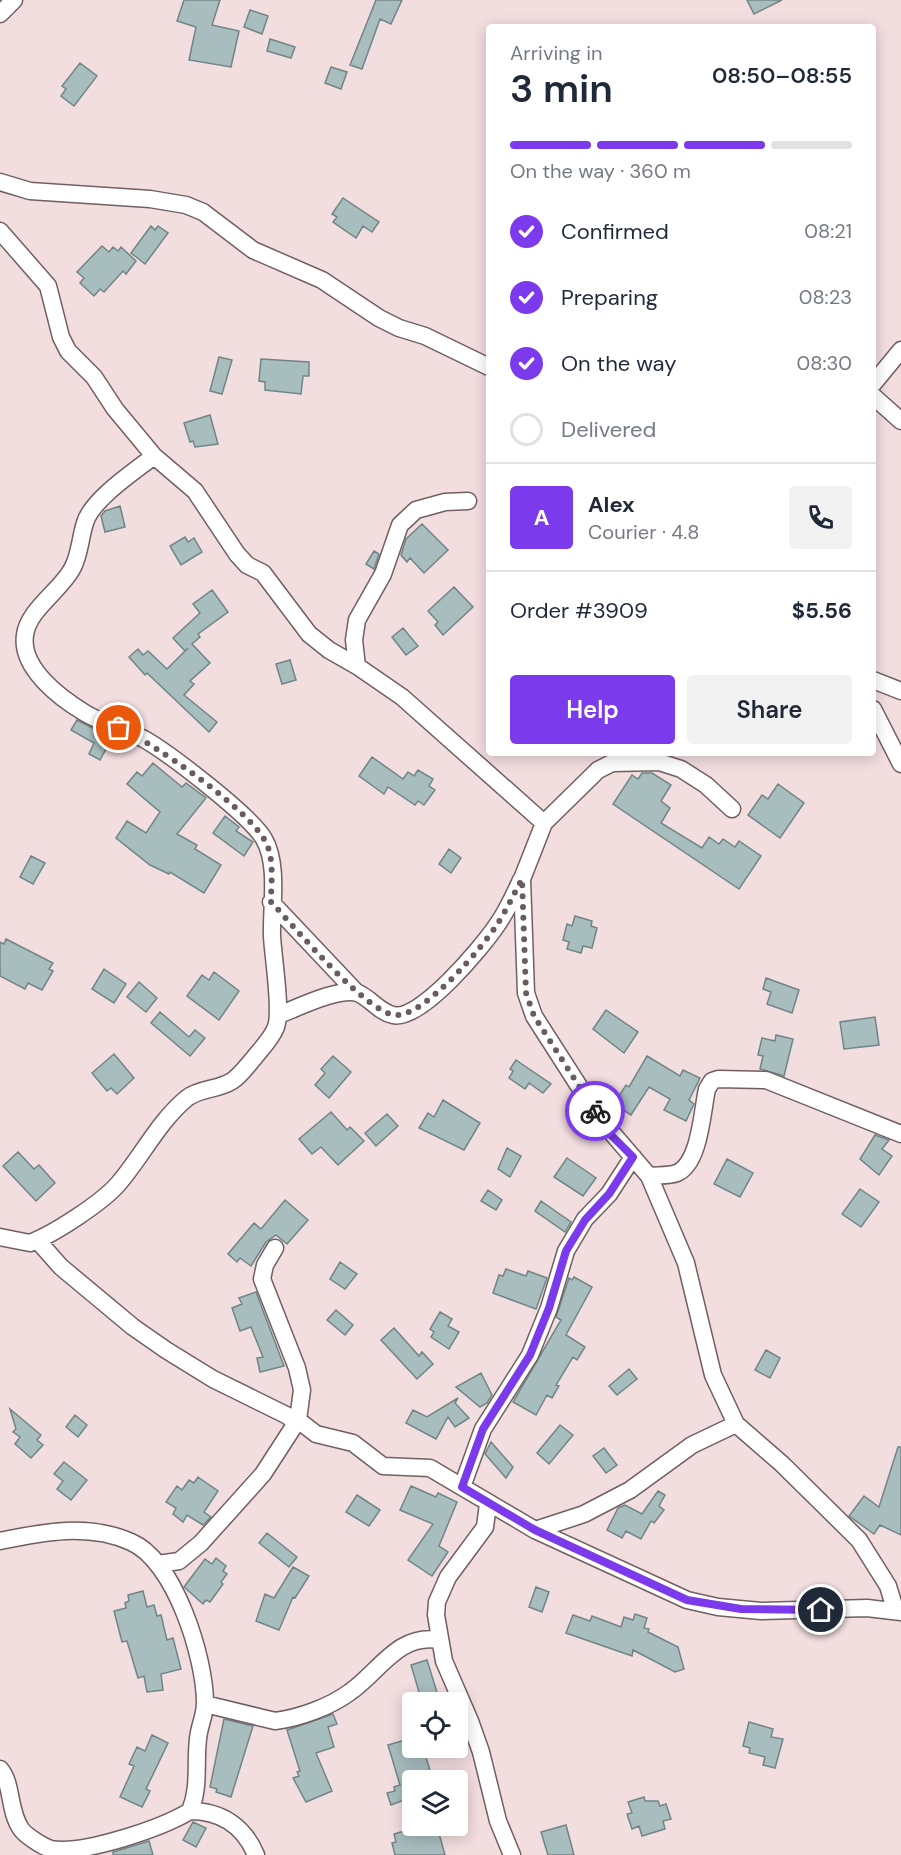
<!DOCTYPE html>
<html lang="en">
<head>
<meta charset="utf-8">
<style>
	:root { --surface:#fff; --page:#f2f2f3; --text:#1f2937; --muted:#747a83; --line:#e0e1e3; --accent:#7c3aed }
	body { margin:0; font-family:"DM Sans",sans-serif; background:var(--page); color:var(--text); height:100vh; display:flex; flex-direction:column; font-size:22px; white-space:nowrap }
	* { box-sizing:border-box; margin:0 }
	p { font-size:20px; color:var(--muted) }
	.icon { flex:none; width:33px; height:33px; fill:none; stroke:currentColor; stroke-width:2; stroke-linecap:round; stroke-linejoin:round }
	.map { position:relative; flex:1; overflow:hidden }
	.panel { position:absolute; left:486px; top:24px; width:390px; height:732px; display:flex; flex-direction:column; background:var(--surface); border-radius:6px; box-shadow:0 3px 15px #0003 }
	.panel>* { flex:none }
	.controls { position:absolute; left:402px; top:1692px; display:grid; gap:12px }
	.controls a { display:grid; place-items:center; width:66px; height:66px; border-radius:6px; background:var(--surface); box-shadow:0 3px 15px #0003; font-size:30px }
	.pin { position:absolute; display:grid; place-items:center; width:51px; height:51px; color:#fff; margin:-26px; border:3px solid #fff; border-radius:50%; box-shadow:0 2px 6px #0007 }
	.courier { position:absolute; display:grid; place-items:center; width:60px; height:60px; margin:-30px; border:4px solid #7c3aed; border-radius:50%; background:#fff; color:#222; box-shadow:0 2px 8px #0007 }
	.headline em { font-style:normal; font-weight:600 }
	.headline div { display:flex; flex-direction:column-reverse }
	.headline { display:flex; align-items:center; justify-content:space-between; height:102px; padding:0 24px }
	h1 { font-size:39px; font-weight:600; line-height:45px }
	.bar { display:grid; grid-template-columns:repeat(4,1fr); gap:9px 6px; align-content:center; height:72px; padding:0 24px }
	.bar i { height:8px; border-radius:4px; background:var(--line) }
	.bar .selected { background:var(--accent) }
	.bar p { grid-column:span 4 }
	.line { display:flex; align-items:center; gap:15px; padding:0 24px; border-top:2px solid var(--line) }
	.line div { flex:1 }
	.round { display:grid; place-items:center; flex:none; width:63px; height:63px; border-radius:6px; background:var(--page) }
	ol { padding:0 24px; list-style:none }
	li { display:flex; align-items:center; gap:18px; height:66px }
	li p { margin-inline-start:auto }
	li .icon { padding:6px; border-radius:50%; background:var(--accent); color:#fff; stroke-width:4 }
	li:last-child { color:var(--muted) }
	li i { width:33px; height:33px; border:3px solid var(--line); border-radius:50% }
	.cta { display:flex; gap:12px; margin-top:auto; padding:12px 24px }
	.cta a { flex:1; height:69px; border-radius:6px; background:var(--accent); color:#fff; font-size:24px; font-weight:600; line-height:69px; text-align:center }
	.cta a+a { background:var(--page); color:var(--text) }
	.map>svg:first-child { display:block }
	.building { fill:#a8bdbe; stroke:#718586; stroke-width:1.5 }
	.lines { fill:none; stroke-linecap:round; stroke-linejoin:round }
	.street-casing { stroke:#715f61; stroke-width:19 }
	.street { stroke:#fff; stroke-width:16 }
	.done { stroke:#685c5e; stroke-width:6; stroke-dasharray:0 10.8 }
	.route { stroke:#7c3aed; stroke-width:8 }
</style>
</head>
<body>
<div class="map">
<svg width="901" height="1855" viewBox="0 0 901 1855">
	<rect width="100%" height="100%" fill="#f2dddf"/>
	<!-- building -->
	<path class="building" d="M184 0H220L212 25 239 31 231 67 189 60 196 27 177 21Z
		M376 0H402L391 24 380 19 362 69 350 65Z
		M747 0H782L754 14Z
		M250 10 268 16 262 34 244 27Z
		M270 39 295 47 291 58 267 51Z
		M80 63 97 76 74 106 61 96 66 89 62 86Z
		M331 67 347 72 341 89 325 83Z
		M343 198 379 222 372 232 363 226 356 238 333 222 337 217 332 214Z
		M151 226 155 230 158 226 168 233 145 264 131 253Z
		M102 246 109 252 113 247 118 251 121 247 136 261 126 274 123 271 104 292 100 289 94 296 80 283 84 278 77 272Z
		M219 357 232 360 222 394 210 391Z
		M261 359 309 362V376H303L301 394 265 390V382L259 381Z
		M210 415 218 444 195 447 193 441 190 442 184 423Z
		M120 506 125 527 105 532 101 516 105 511Z
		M422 524 448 550 424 573 410 558 407 562 401 555 406 539Z
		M185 537 188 542 194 538 202 552 181 565 170 546Z
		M374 551 379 554 374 569 366 564Z
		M454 587 473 607 443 635 435 625 438 622 428 611Z
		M212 590 228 612 198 634 200 637 192 644 210 663 190 681 194 684 184 695 217 722 209 732 147 673 145 675 129 657 138 649 143 655 148 651 167 669 188 648 185 651 173 638 200 613 193 604Z
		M403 628 418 646 406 655 392 637Z
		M290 660 296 680 282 684 276 664Z
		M77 720 112 738 100 760 89 754 94 743 71 730Z
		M372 757 403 779 408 772 414 776 418 770 433 779 429 786 435 790 424 805 418 801 415 805 388 787 384 794 359 776Z
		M153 763 182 787 186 783 206 798 177 834 197 845 195 849 221 865 204 893 170 872 169 874 150 865 116 838 127 821 146 833 160 812 127 784 137 772 142 776Z
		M642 773H652L671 785 661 801 670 808 661 823 702 848 709 837 719 844 723 839 735 847 739 841 761 856 739 889 613 804 632 775 638 779Z
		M778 784 804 803 780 838 748 815 762 795 768 799Z
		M225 816 239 827 236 831 253 842 244 856 213 833Z
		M449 849 461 858 451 873 439 864Z
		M31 856 45 863 33 884 20 877Z
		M575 916 592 921 591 926 597 928 592 948 583 946 581 953 567 949 569 942 563 940 567 924 572 926Z
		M6 939 53 963 49 969 53 971 42 990 28 983 25 989 0 976V942L4 944Z
		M104 969 126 984 114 1003 92 989Z
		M214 972 239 991 219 1020 187 996 202 975 209 980Z
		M766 978 799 990 792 1013 767 1004 771 992 763 989Z
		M139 982 157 998 146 1012 127 997Z
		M606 1010 638 1032 624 1053 593 1029Z
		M160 1012 189 1037 195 1030 205 1038 190 1056 151 1023Z
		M875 1017 879 1045 844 1049 840 1022Z
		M776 1035 793 1039 784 1076 760 1069 763 1056 758 1055 762 1038 775 1041Z
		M114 1054 134 1078 117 1094 111 1088 107 1091 92 1073Z
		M333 1056 351 1072 329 1098 315 1085 325 1073 321 1069Z
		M647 1056 680 1076 683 1070 700 1078 689 1100 694 1104 686 1121 664 1110 670 1099 649 1087 631 1115 617 1106 620 1101 617 1099 626 1085 629 1087Z
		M516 1060 551 1084 543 1093 529 1083 525 1089 509 1078 513 1071 510 1069Z
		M443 1100 480 1123 464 1150 419 1128 428 1113 434 1117Z
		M331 1112 347 1130 350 1127 364 1141 338 1165 321 1147 312 1154 299 1139Z
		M387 1114 398 1126 376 1146 365 1133Z
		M875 1135 889 1140 882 1149 892 1156 879 1175 860 1159Z
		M507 1148 521 1156 510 1177 498 1169Z
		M18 1152 34 1169 39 1165 55 1183 36 1201 3 1166Z
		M567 1158 596 1178 583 1196 554 1177Z
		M727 1159 753 1173 740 1197 714 1184Z
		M860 1189 879 1202 861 1227 842 1214Z
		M488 1190 502 1200 496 1210 481 1201Z
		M285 1200 308 1220 287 1244 276 1235 266 1242 251 1266 240 1258 237 1262 228 1254 254 1223 261 1229Z
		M541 1201 571 1222 565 1232 535 1211Z
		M340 1262 357 1274 345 1289 330 1279Z
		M506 1269 526 1276 528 1271 547 1278 536 1309 493 1293 499 1275 503 1276Z
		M574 1277 592 1287 566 1335 585 1347 577 1360 573 1357 556 1385 559 1386 552 1398 547 1395 536 1415 513 1402 561 1320 556 1317 569 1278 572 1280Z
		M256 1292 284 1366 260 1372 257 1358 263 1357 251 1327 240 1331 232 1308 242 1304 239 1298Z
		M336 1310 353 1325 345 1335 327 1320Z
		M440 1312 452 1319 448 1326 459 1332 449 1349 431 1337 434 1332 430 1329Z
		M394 1328 419 1356 422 1352 433 1364 417 1379 381 1340Z
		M766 1350 780 1358 770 1378 755 1370Z
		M629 1369 637 1379 617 1395 609 1386Z
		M481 1373 492 1395 487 1403 480 1407 456 1387Z
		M458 1398 455 1403 469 1418 455 1427 448 1417 436 1439 406 1423 413 1410 427 1417Z
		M10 1409 41 1435 37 1440 43 1445 31 1458 15 1444 20 1437 13 1432 16 1429Z
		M75 1415 87 1425 78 1437 66 1427Z
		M560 1425 573 1435 549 1464 537 1453Z
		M491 1442 513 1467 506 1478 485 1454Z
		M898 1447H901V1535L880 1525 874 1534 849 1516 864 1496 879 1507Z
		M604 1448 617 1465 606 1473 593 1456Z
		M64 1462 87 1480 71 1500 57 1489 63 1481 54 1474Z
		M198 1477 218 1491 204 1512 211 1517 203 1525 187 1515 183 1522 173 1514 176 1508 166 1502 177 1486 182 1490 189 1480 194 1483Z
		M411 1486 436 1497 438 1493 457 1502 439 1546 448 1552 432 1576 408 1560 433 1524 400 1510Z
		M658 1491 665 1495 659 1506 664 1510 654 1523 651 1521 641 1539 626 1531 622 1538 607 1530 618 1508 625 1505 642 1514Z
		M357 1495 380 1510 369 1526 346 1512Z
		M267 1533 297 1557 289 1567 259 1543Z
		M216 1558 226 1566 223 1571 227 1574 221 1582 223 1584 210 1602 206 1600 203 1604 184 1587 205 1559 212 1564Z
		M293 1567 309 1576 295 1598 293 1597 279 1630 256 1621 265 1594 274 1598Z
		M536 1587 549 1592 542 1612 529 1607Z
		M143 1591 147 1607 154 1605 157 1616 161 1615 167 1640 173 1638 181 1669 161 1674 163 1690 147 1692 144 1676 138 1678 127 1641 122 1642 114 1611 126 1608 125 1603 129 1601 128 1595Z
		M635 1614 647 1618 644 1628 649 1629 648 1632 678 1647 684 1669 675 1672 633 1650 632 1656 566 1633 573 1615 590 1621 592 1616 621 1627 624 1617 633 1620Z
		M427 1660 440 1702H422L411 1665Z
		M333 1714 337 1724 328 1727 334 1747 316 1753 332 1791 306 1802 293 1778 299 1776 297 1772 300 1771 287 1730Z
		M224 1719 253 1726 231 1797 216 1792 217 1789 210 1787Z
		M749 1722 773 1729 771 1737 783 1739 775 1768 763 1765 765 1757 749 1753 750 1748 743 1746Z
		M152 1735 168 1743 146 1789 150 1791 142 1807 120 1797 134 1766 129 1764 137 1747 145 1751Z
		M412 1738V1748H423L433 1780H412V1817H409L404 1800 391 1805 387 1793 395 1791 394 1787 400 1785 388 1745Z
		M644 1797 645 1801H658L660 1806 666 1804 671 1819 663 1821 665 1829 642 1836 639 1826 632 1829 627 1814 632 1813 628 1802Z
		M193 1822 206 1828 196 1847 183 1840Z
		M566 1825 574 1855H548L541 1832Z
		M413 1826H437L445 1855H395L392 1843 396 1842 394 1834 414 1828Z
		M149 1841 153 1855H113V1852Z"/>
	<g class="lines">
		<defs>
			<path id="street" d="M0 14 14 0
				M0 182 30 191 150 199 186 205 203 212 253 250 322 280 379 318 399 328 425 336 489 367
				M0 231 48 286 61 337 68 351 94 377 115 409 154 456 195 491 237 554 247 565 263 573 309 634 329 650 357 666 402 697 544 823
				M873 384 901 350
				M873 396 901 421
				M357 666 354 640 357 620 383 574 400 525 416 510 445 502 468 501
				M873 680 901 691
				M873 709 901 764
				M732 809 706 785 681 769 659 762 612 763 598 770 544 823 522 879 526 993 534 1016 600 1119 649 1176 686 1263 713 1375 736 1424 782 1464 859 1540 888 1586 895 1609
				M271 902 357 993
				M279 1015C297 1008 339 987 358 993 370 998 379 1012 393 1015 420 1022 483 946 497 925 507 911 514 895 521 880
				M649 1176C658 1175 669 1176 677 1173 700 1163 702 1112 707 1089L712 1081 718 1079 766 1080 901 1134
				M0 1237 30 1243C54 1234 103 1202 119 1183 142 1156 159 1121 187 1098 200 1088 218 1090 232 1081 241 1075 247 1066 254 1058 262 1048 272 1038 276 1027 282 1010 273 957 272 936 271 907 279 865 264 839 251 816 170 754 144 739 125 729 103 724 85 713 60 698 20 668 25 635 28 610 60 591 72 569 80 555 80 538 85 523 91 500 135 471 154 456
				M38 1241 61 1267 133 1327 166 1350 213 1379 288 1416 295 1423
				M298 1420 316 1434 353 1443 383 1466 430 1468 535 1530 687 1600 718 1607 761 1611 867 1608 901 1612
				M462 1487 483 1429 530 1355 549 1308 566 1251 585 1219 609 1194 633 1157
				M488 1504 485 1527 448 1577 437 1602 436 1615 444 1661 470 1721 481 1752 498 1821 512 1855
				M535 1530 584 1514 630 1490 692 1445 736 1424
				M0 1541C43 1532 89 1523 131 1542 175 1561 205 1658 205 1703 205 1716 199 1726 198 1739 195 1764 200 1787 190 1811 162 1828 83 1855 51 1849 43 1847 25 1835 21 1829 8 1810 13 1784 0 1769
				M158 1564 179 1561 201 1543 263 1474 298 1420 302 1390 297 1368 262 1279 265 1265 275 1248
				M205 1704 275 1721C299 1718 330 1707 350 1692 379 1672 398 1633 439 1640
				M190 1811C221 1811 244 1826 256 1855"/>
		</defs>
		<!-- street casing -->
		<use href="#street" class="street-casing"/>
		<!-- street -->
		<use href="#street" class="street"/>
	</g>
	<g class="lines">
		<!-- done -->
		<path class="done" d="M119 728C155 744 243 805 264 839 275 856 271 882 271 902 294 926 365 1012 395 1015 423 1018 484 946 498 923 507 909 514 894 522 879L526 993 534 1016 595 1111"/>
		<!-- route -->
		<path class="route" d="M595 1111 609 1133 633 1157 609 1194 585 1220 566 1251 549 1308 530 1355 483 1429 462 1487 535 1530 687 1600 741 1609 821 1610"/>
	</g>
</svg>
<div class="controls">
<a><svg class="icon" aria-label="locate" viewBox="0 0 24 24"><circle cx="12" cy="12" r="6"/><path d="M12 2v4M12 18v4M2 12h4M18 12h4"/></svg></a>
<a><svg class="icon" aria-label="layers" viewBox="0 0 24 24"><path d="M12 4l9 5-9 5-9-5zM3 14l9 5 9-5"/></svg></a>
</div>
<div class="pin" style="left:119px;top:728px;background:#ea580c"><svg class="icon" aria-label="bag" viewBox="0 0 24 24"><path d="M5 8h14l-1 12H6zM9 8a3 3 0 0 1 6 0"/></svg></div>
<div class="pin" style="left:821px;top:1610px;background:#1f2937"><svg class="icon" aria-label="home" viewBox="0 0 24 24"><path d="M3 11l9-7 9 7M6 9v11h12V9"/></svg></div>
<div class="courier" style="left:595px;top:1111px"><svg class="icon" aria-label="bike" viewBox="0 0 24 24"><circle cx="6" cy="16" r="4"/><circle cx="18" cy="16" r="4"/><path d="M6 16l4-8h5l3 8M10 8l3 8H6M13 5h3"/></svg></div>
<section class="panel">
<div class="headline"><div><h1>3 min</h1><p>Arriving in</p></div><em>08:50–08:55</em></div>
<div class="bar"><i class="selected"></i><i class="selected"></i><i class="selected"></i><i></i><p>On the way · 360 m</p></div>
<ol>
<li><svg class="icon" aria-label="check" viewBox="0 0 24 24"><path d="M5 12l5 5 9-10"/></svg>Confirmed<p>08:21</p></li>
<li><svg class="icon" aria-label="check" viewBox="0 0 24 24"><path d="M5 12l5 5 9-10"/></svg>Preparing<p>08:23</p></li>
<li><svg class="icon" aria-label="check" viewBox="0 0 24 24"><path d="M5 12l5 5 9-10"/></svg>On the way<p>08:30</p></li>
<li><i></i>Delivered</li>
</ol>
<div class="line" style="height:108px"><b class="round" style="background:var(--accent);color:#fff">A</b><div><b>Alex</b><p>Courier · 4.8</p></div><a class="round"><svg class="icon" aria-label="phone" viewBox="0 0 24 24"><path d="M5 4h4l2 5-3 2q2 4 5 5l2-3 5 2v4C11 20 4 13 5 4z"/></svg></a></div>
<div class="line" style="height:78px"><div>Order #3909</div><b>$5.56</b></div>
<div class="cta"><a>Help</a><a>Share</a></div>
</section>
</div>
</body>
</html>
